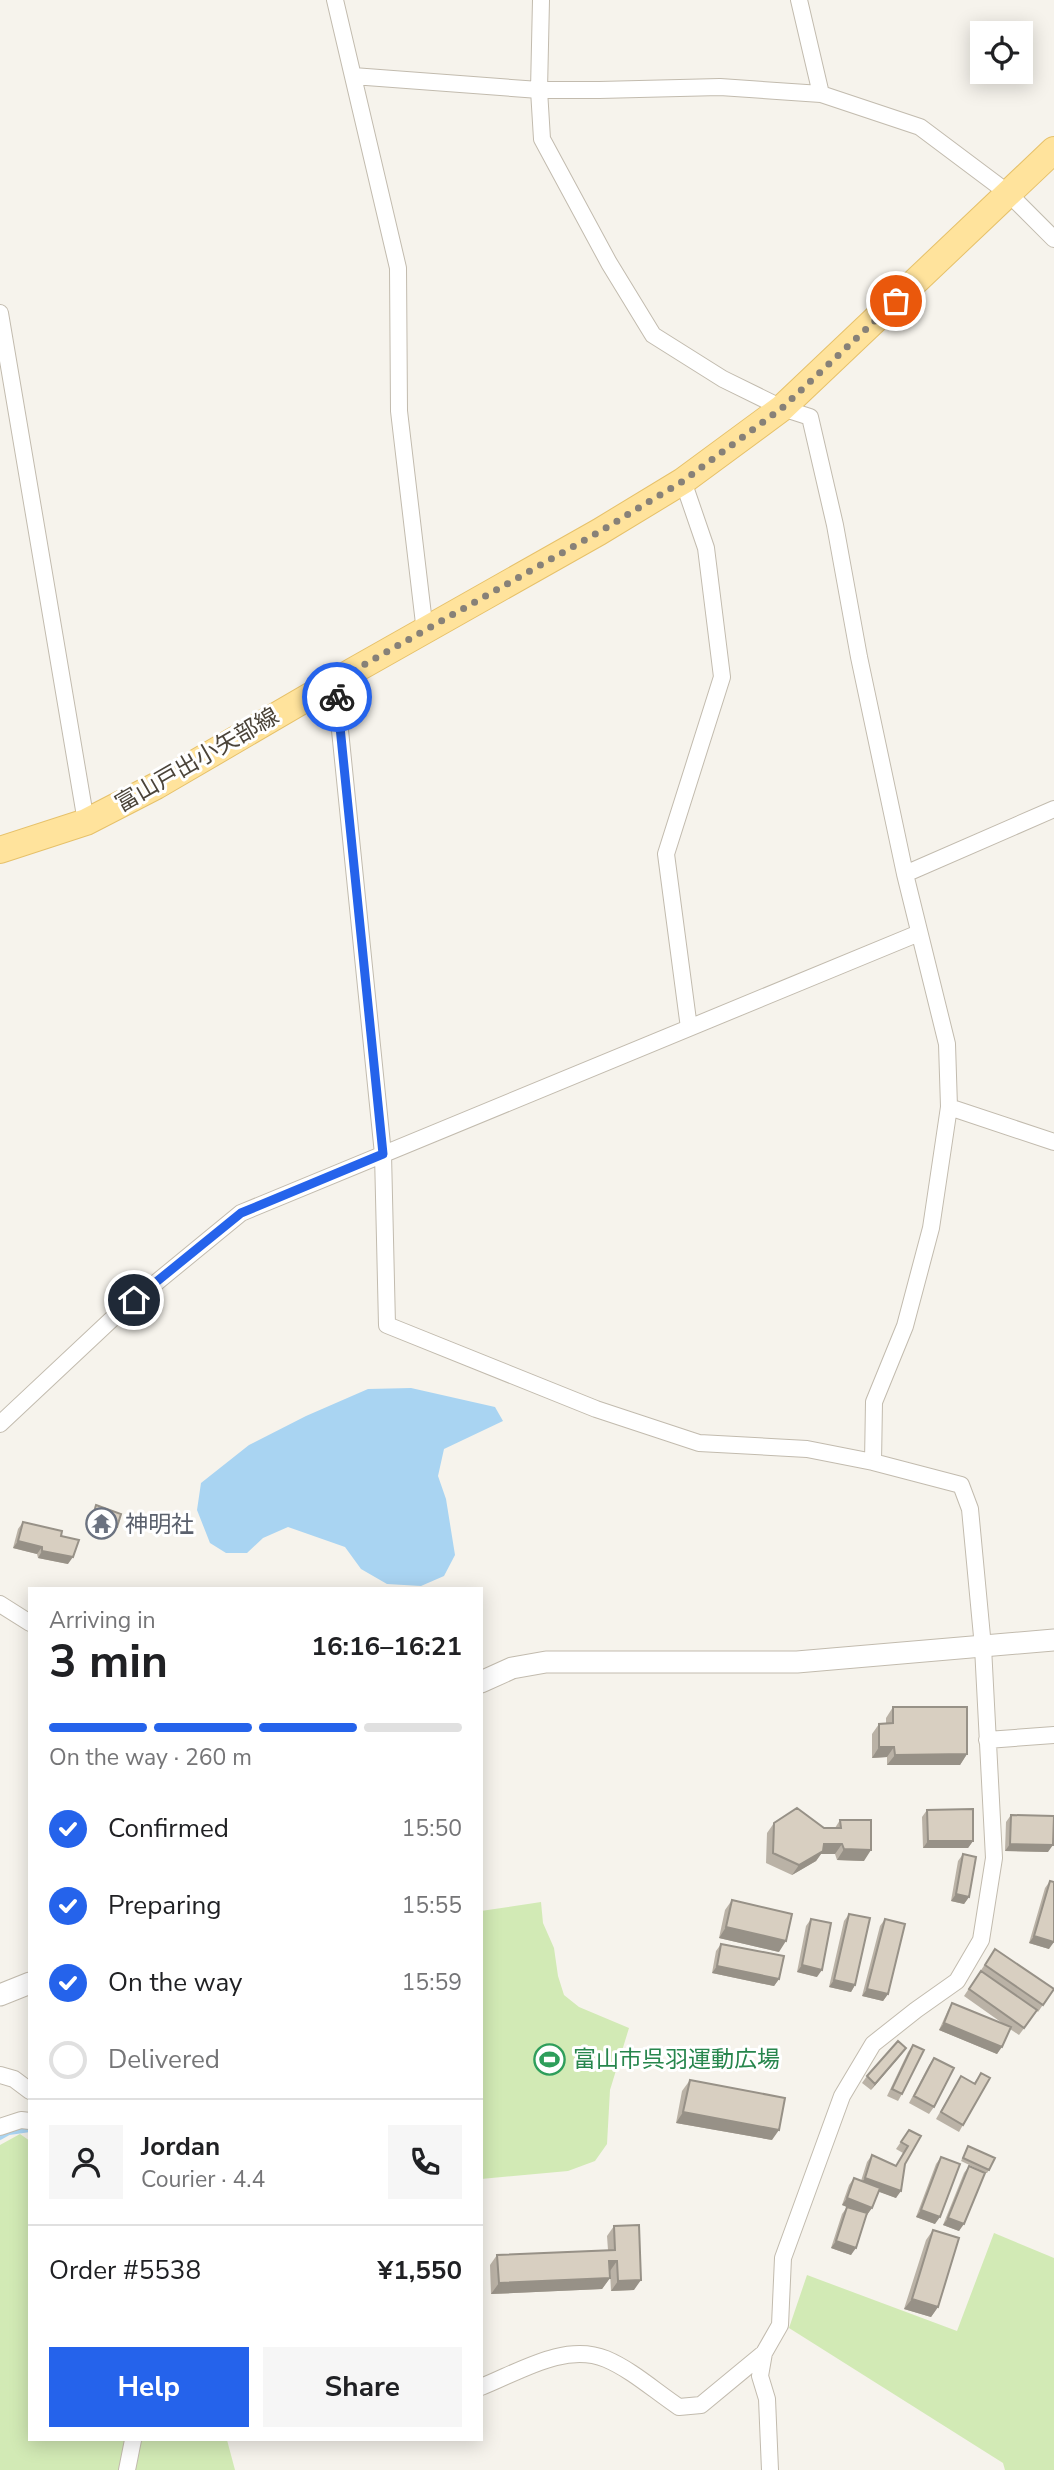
<!DOCTYPE html>
<html lang="en">
<head>
<meta charset="utf-8">
<style>
	:root { --surface:#fff; --page:#f6f6f6; --text:#202124; --muted:#757577; --line:#e0e0e0; --accent:#2563eb }
	body { margin:0; font-family:"Nunito Sans","Noto Sans JP",sans-serif; background:var(--page); color:var(--text); height:100vh; display:flex; flex-direction:column; font-size:26px; white-space:nowrap }
	* { box-sizing:border-box; margin:0 }
	p { font-size:23px; color:var(--muted) }
	.icon { flex:none; width:38px; height:38px; fill:none; stroke:currentColor; stroke-width:2; stroke-linecap:round; stroke-linejoin:round }
	.map { position:relative; flex:1; overflow:hidden }
	.side { position:absolute; left:28px; top:1587px; width:455px; height:854px; display:flex; flex-direction:column; background:var(--surface); border-radius:0px; box-shadow:0 4px 18px #0003 }
	.side>* { flex:none }
	.controls { position:absolute; left:970px; top:21px; display:grid; gap:14px }
	.controls a { display:grid; place-items:center; width:63px; height:63px; border-radius:0px; background:var(--surface); box-shadow:0 4px 18px #0003; font-size:35px }
	.pin { position:absolute; display:grid; place-items:center; width:60px; height:60px; color:#fff; margin:-30px; border:4px solid #fff; border-radius:50%; box-shadow:0 2px 7px #0007 }
	.courier { position:absolute; display:grid; place-items:center; width:70px; height:70px; margin:-35px; border:5px solid #2563eb; border-radius:50%; background:#fff; color:#222; box-shadow:0 2px 9px #0007 }
	.headline em { font-style:normal; font-weight:700 }
	.headline div { display:flex; flex-direction:column-reverse }
	.headline { display:flex; align-items:center; justify-content:space-between; height:119px; padding:0 21px }
	h1 { font-size:46px; font-weight:700; line-height:52px }
	.bar { display:grid; grid-template-columns:repeat(4,1fr); gap:10px 7px; align-content:center; height:84px; padding:0 21px }
	.bar i { height:9px; border-radius:5px; background:var(--line) }
	.bar .on { background:var(--accent) }
	.bar p { grid-column:span 4 }
	.line { display:flex; align-items:center; gap:18px; padding:0 21px; border-top:2px solid var(--line) }
	.line div { flex:1 }
	.round { display:grid; place-items:center; flex:none; width:74px; height:74px; border-radius:0px; background:var(--page) }
	ol { padding:0 21px; list-style:none }
	li { display:flex; align-items:center; gap:21px; height:77px }
	li p { margin-inline-start:auto }
	li .icon { padding:7px; border-radius:50%; background:var(--accent); color:#fff; stroke-width:4 }
	li:last-child { color:var(--muted) }
	li i { width:38px; height:38px; border:4px solid var(--line); border-radius:50% }
	.action { display:flex; gap:14px; margin-top:auto; padding:14px 21px }
	.action a { flex:1; height:80px; border-radius:0px; background:var(--accent); color:#fff; font-size:28px; font-weight:700; line-height:80px; text-align:center }
	.action a+a { background:var(--page); color:var(--text) }
	.map>svg:first-child { display:block }
	.green { fill:#d2eab5 }
	.water { fill:#a9d4f2 }
	.lines { fill:none; stroke-linecap:round; stroke-linejoin:round }
	.stream { stroke:#a9d4f2; stroke-width:6 }
	.minor-casing { stroke:#c2bbae; stroke-width:18 }
	.tertiary-casing { stroke:#c2bbae; stroke-width:23 }
	.primary-casing { stroke:#e6c16a; stroke-width:28 }
	.minor { stroke:#fff; stroke-width:16 }
	.tertiary { stroke:#fff; stroke-width:21 }
	.primary { stroke:#ffe39c; stroke-width:26 }
	.wall { fill:#bab2a6 }
	.shaded-wall { fill:#979187 }
	.building { fill:#d8cfc1; stroke:#979187; stroke-width:2 }
	.done { stroke:#878178; stroke-width:7; stroke-dasharray:0 12.6 }
	.route { stroke:#2563eb; stroke-width:9 }
	.labels { text-anchor:middle; dominant-baseline:central; stroke-width:6; stroke-linejoin:round; paint-order:stroke }
	.street-label { font-size:23px; fill:#4b4439; stroke:#fff }
	.worship-label { font-size:23px; fill:#5b616d; stroke:#fff; text-anchor:start }
	.leisure-label { font-size:23px; fill:#27864d; stroke:#fff; text-anchor:start }
</style>
</head>
<body>
<div class="map">
<svg width="1054" height="2470" viewBox="0 0 1054 2470">
	<rect width="100%" height="100%" fill="#f6f3ec"/>
	<!-- green -->
	<path class="green" d="M541 1902 543 1923 554 1948 558 1976 564 1995 579 2007 629 2028 610 2090 607 2144 595 2161 568 2171 481 2179V1911Z
		M20 2134 30 2141V2440H227L235 2470H0V2145Z
		M994 2233 1054 2258V2470H1005L1003 2463 789 2328 807 2275 957 2331Z"/>
	<!-- water -->
	<path class="water" d="M411 1388 495 1407 503 1421 444 1449 438 1476 446 1499 455 1555 444 1576 421 1586 387 1584 361 1569 345 1547 288 1527 263 1538 247 1553H226L210 1543 197 1510 201 1483 249 1445 306 1416 368 1389Z"/>
	<g class="lines">
		<!-- stream -->
		<path class="stream" d="M0 2137 9 2132 30 2129"/>
		<defs>
			<path id="minor" d="M335 0 398 268 399 411 425 632
				M541 0 539 90 542 139 609 263 653 335 723 379 782 408 810 417 835 525 859 657 905 874 947 1044 949 1107 931 1228 905 1326 874 1402 873 1462
				M799 0 821 94 920 127 1008 193 1054 239
				M353 76 539 90H599L720 87 821 94
				M0 313 86 822
				M683 481 706 548 722 677 666 854 689 1028
				M335 681 383 1154 387 1325 596 1409 699 1443 807 1449 873 1462 961 1485 970 1509 983 1647 994 1858 981 1940 957 1981 916 2010 873 2044 842 2096 783 2258 780 2325 764 2353 760 2376 767 2399 770 2470
				M905 874 1054 809
				M949 1107 1054 1142
				M0 1424 113 1318 241 1213 919 933
				M0 1604 30 1623
				M987 1740 1054 1735
				M0 2075 14 2079 30 2091
				M0 2127 21 2120 30 2121
				M481 2387C519 2372 565 2342 606 2359 632 2370 655 2391 679 2407L701 2405 764 2353
				M127 2470 133 2440"/>
			<path id="tertiary" d="M481 1682 512 1668 546 1662H797L1054 1640
				M0 1995 30 1983"/>
			<path id="primary" d="M0 850 86 822 156 786 353 671 599 532 683 481 782 408 1054 150"/>
		</defs>
		<!-- minor casing -->
		<use href="#minor" class="minor-casing"/>
		<!-- tertiary casing -->
		<use href="#tertiary" class="tertiary-casing"/>
		<!-- primary casing -->
		<use href="#primary" class="primary-casing"/>
		<!-- minor -->
		<use href="#minor" class="minor"/>
		<!-- tertiary -->
		<use href="#tertiary" class="tertiary"/>
		<!-- primary -->
		<use href="#primary" class="primary"/>
	</g>
	<!-- wall -->
	<path class="wall" d="M23 1522 61 1536 68 1564 38 1558 37 1554 13 1548 18 1529Z
		M893 1707 967 1754 960 1765H887V1757L872 1758V1734L879 1724 886 1723V1718Z
		M927 1810 973 1841 968 1848H923L922 1817Z
		M1011 1815 1048 1852 1005 1851 1006 1822Z
		M840 1820 864 1861 837 1860 835 1854H821L816 1861 792 1875 766 1863 767 1833 774 1823 824 1828H835Z
		M963 1854 969 1897 964 1904 951 1901 958 1861Z
		M1050 1881 1049 1949 1029 1943 1045 1888Z
		M732 1900 779 1952 719 1938 725 1910Z
		M849 1914 855 1985 851 1992 829 1987 844 1921Z
		M811 1919 817 1977 797 1972 806 1926Z
		M885 1919 888 1994 883 2001 862 1996 880 1926Z
		M721 1944 779 1979 774 1986 712 1973 716 1951Z
		M995 1949 1054 1989 1038 2012 1037 2011 1019 2035 1010 2029 997 2054 939 2030 948 2010 952 2003 1005 2025 964 1996Z
		M913 2045 902 2094 898 2101 887 2096 908 2052Z
		M901 2055 871 2090 862 2083 867 2076Z
		M934 2058V2107L929 2114 909 2103 929 2065Z
		M981 2073 963 2125 959 2132 936 2119 961 2076 974 2083Z
		M690 2080 772 2140 676 2123 682 2091Z
		M909 2130 921 2136 905 2164 896 2198 878 2191 872 2208 867 2214 851 2255 831 2248 842 2214 847 2207 842 2205 849 2185 854 2178 861 2181 867 2162 872 2155 896 2166 903 2153 896 2149Z
		M968 2146 989 2170 987 2173H985L959 2231 943 2225 964 2173 969 2166 982 2171 961 2161Z
		M941 2157 935 2224 916 2217 936 2164Z
		M614 2226 634 2290 611 2291 610 2271V2278L602 2289 491 2294 490 2265 497 2255 608 2250 607 2236Z
		M933 2230 938 2307 931 2317 904 2309 926 2240Z"/>
	<!-- shaded-wall -->
	<path class="shaded-wall" d="M92 1519 117 1527 114 1531 89 1522Z
		M18 1541 42 1547 37 1554 13 1548Z
		M42 1551 73 1557 68 1564 38 1558Z
		M879 1747H894L887 1757 872 1758Z
		M967 1754 960 1765H887L895 1755Z
		M928 1841H973L968 1848H923Z
		M824 1844H842L835 1854H821L816 1861 792 1875 799 1865Z
		M1010 1844 1053 1845 1048 1852 1005 1851Z
		M844 1849 871 1850 864 1861 837 1860Z
		M956 1894 969 1897 964 1904 951 1901Z
		M726 1927 786 1941 779 1952 719 1938Z
		M1034 1936 1054 1942 1049 1949 1029 1943Z
		M802 1965 822 1970 817 1977 797 1972Z
		M717 1966 779 1979 774 1986 712 1973Z
		M834 1980 855 1985 851 1992 829 1987Z
		M867 1989 888 1994 883 2001 862 1996Z
		M944 2023 1002 2047 997 2054 939 2030Z
		M906 2048 901 2055 871 2090 875 2084Z
		M683 2112 779 2130 772 2140 676 2123Z
		M865 2178 901 2191 896 2198 860 2185Z
		M847 2198 872 2208 867 2215 842 2205Z
		M921 2210 940 2217 935 2224 916 2217Z
		M948 2218 964 2224 959 2231 943 2225Z
		M836 2241 856 2248 851 2255 831 2248Z
		M609 2261H617L610 2271Z
		M610 2278 602 2289 491 2294 499 2283Z
		M641 2280 634 2290 611 2291 618 2281Z
		M912 2299 938 2307 931 2317 904 2309Z"/>
	<!-- building -->
	<path class="building" d="M96 1505 121 1514 117 1527 92 1519Z
		M23 1522 62 1531 61 1536 79 1540 73 1557 42 1551V1547L18 1541Z
		M893 1707H967V1754L895 1755 894 1747H879V1724L893 1723Z
		M797 1808 824 1828H841L840 1820H871V1850L844 1849 842 1844H824L823 1851 799 1865 773 1853 774 1823Z
		M973 1809V1841H928L927 1810Z
		M1011 1815 1054 1816 1053 1845 1010 1844Z
		M963 1854 976 1857 969 1897 956 1894Z
		M1050 1881 1054 1882V1942L1034 1936Z
		M732 1900 792 1914 786 1941 726 1927Z
		M849 1914 870 1918 855 1985 834 1980Z
		M811 1919 831 1923 822 1970 802 1965Z
		M885 1919 905 1924 888 1994 867 1989Z
		M721 1944 784 1956 779 1979 717 1966Z
		M995 1949 1054 1989 1043 2005 985 1965Z
		M981 1971 1037 2010 1024 2028 969 1989Z
		M952 2003 1011 2027 1002 2047 944 2023Z
		M898 2041 906 2048 875 2084 867 2076Z
		M913 2045 924 2050 902 2094 892 2089Z
		M934 2058 954 2068 934 2107 914 2096Z
		M981 2073 990 2078 963 2125 941 2112 961 2076 975 2084Z
		M690 2080 785 2098 779 2130 683 2112Z
		M909 2130 921 2136 905 2164 901 2191 865 2178 872 2155 896 2166 908 2146 901 2142Z
		M968 2146 995 2158 989 2170 963 2158Z
		M941 2157 960 2164 940 2217 921 2210Z
		M969 2166 985 2173 964 2224 948 2218Z
		M854 2178 880 2188 872 2208 847 2198Z
		M847 2207 867 2213 856 2248 836 2241Z
		M639 2225 641 2280 618 2281 617 2261H609L610 2278 499 2283 497 2255 615 2250 614 2226Z
		M933 2230 959 2238 938 2307 912 2299Z"/>
	<g class="lines">
		<!-- done -->
		<path class="done" d="M337 697 335 681 599 532 683 481 782 408 896 301"/>
		<!-- route -->
		<path class="route" d="M134 1300 241 1213 383 1154 337 697"/>
	</g>
	<!-- icons -->
	<defs>
		<symbol id="temple-ring" viewBox="-11 -11 22 22"><circle r="9.5" fill="#fff" stroke="#6b7280" stroke-width="1.5"/><path d="M0-6L5-2H3V0L6.5 2.5H4V6H1.5V3h-3V6H-4V2.5H-6.5L-3 0V-2H-5Z" fill="#6b7280"/></symbol>
		<symbol id="stadium-ring" viewBox="-11 -11 22 22"><circle r="9.5" fill="#fff" stroke="#2e9e5b" stroke-width="1.5"/><path d="M0-5a6.5 5 0 1 0 0 10a6.5 5 0 1 0 0-10ZM-3.5-1.8h7v3.6h-7Z" fill="#2e9e5b"/></symbol>
	</defs>
	<g fill-rule="evenodd">
		<use href="#temple-ring" x="84" y="1506" width="35" height="35"/>
		<use href="#stadium-ring" x="532" y="2042" width="35" height="35"/>
	</g>
	<g class="labels">
		<!-- street labels -->
		<g class="street-label">
			<text transform="translate(197 760) rotate(-30)">富山戸出小矢部線</text>
		</g>
		<!-- worship labels -->
		<g class="worship-label">
			<text x="125" y="1524">神明社</text>
		</g>
		<!-- leisure labels -->
		<g class="leisure-label">
			<text x="573" y="2059">富山市呉羽運動広場</text>
		</g>
	</g>
</svg>
<div class="controls">
<a><svg class="icon" aria-label="locate" viewBox="0 0 24 24"><circle cx="12" cy="12" r="6"/><path d="M12 2v4M12 18v4M2 12h4M18 12h4"/></svg></a>
</div>
<div class="pin" style="left:896px;top:301px;background:#ea580c"><svg class="icon" aria-label="bag" viewBox="0 0 24 24"><path d="M5 8h14l-1 12H6zM9 8a3 3 0 0 1 6 0"/></svg></div>
<div class="pin" style="left:134px;top:1300px;background:#1f2937"><svg class="icon" aria-label="home" viewBox="0 0 24 24"><path d="M3 11l9-7 9 7M6 9v11h12V9"/></svg></div>
<div class="courier" style="left:337px;top:697px"><svg class="icon" aria-label="bike" viewBox="0 0 24 24"><circle cx="6" cy="16" r="4"/><circle cx="18" cy="16" r="4"/><path d="M6 16l4-8h5l3 8M10 8l3 8H6M13 5h3"/></svg></div>
<section class="side">
<div class="headline"><div><h1>3 min</h1><p>Arriving in</p></div><em>16:16–16:21</em></div>
<div class="bar"><i class="on"></i><i class="on"></i><i class="on"></i><i></i><p>On the way · 260 m</p></div>
<ol>
<li><svg class="icon" aria-label="check" viewBox="0 0 24 24"><path d="M5 12l5 5 9-10"/></svg>Confirmed<p>15:50</p></li>
<li><svg class="icon" aria-label="check" viewBox="0 0 24 24"><path d="M5 12l5 5 9-10"/></svg>Preparing<p>15:55</p></li>
<li><svg class="icon" aria-label="check" viewBox="0 0 24 24"><path d="M5 12l5 5 9-10"/></svg>On the way<p>15:59</p></li>
<li><i></i>Delivered</li>
</ol>
<div class="line" style="height:126px"><a class="round"><svg class="icon" aria-label="person" viewBox="0 0 24 24"><circle cx="12" cy="8" r="4"/><path d="M4 21q1-7 8-7t8 7"/></svg></a><div><b>Jordan</b><p>Courier · 4.4</p></div><a class="round"><svg class="icon" aria-label="phone" viewBox="0 0 24 24"><path d="M5 4h4l2 5-3 2q2 4 5 5l2-3 5 2v4C11 20 4 13 5 4z"/></svg></a></div>
<div class="line" style="height:91px"><div>Order #5538</div><b>¥1,550</b></div>
<div class="action"><a>Help</a><a>Share</a></div>
</section>
</div>
</body>
</html>
